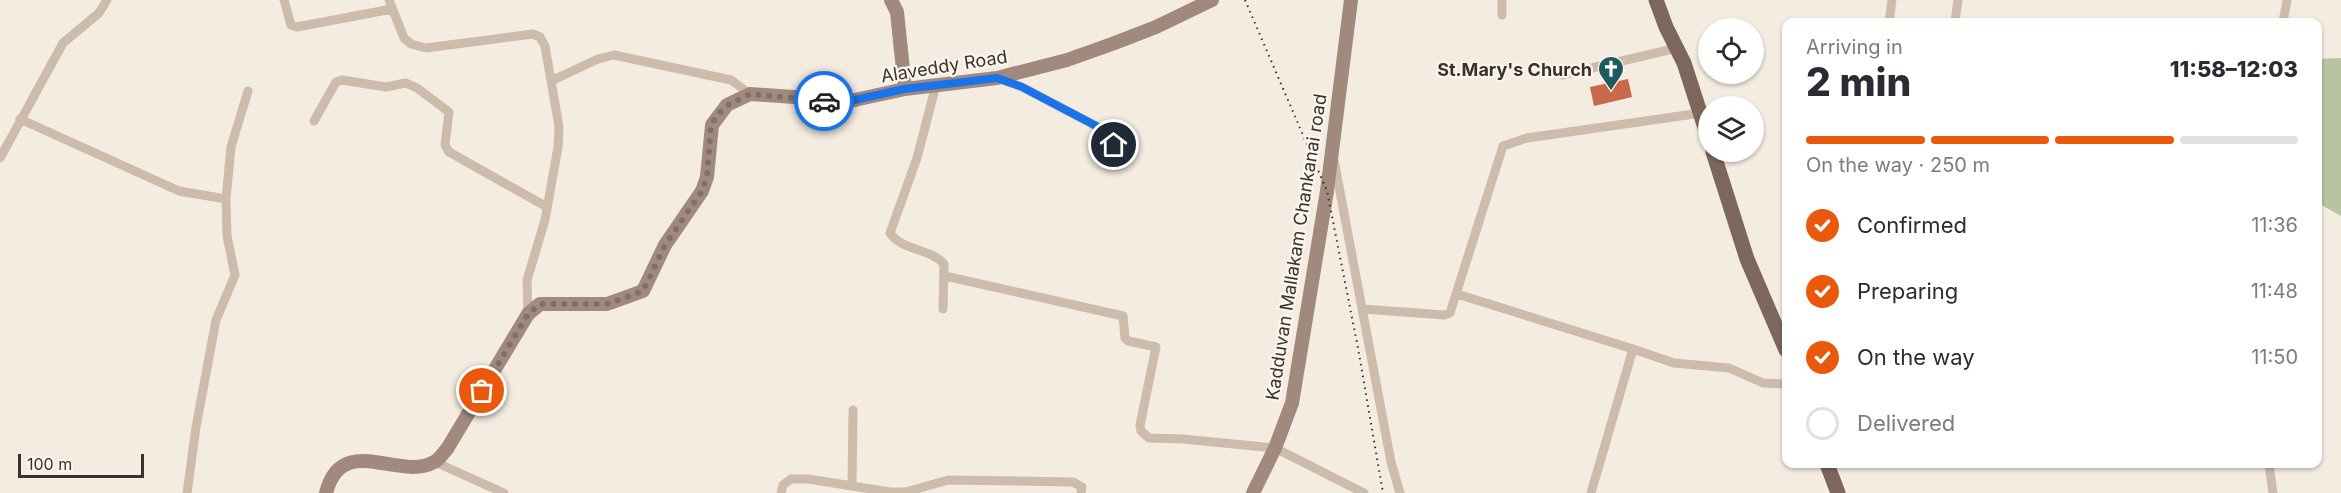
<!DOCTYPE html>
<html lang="en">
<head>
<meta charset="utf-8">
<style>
	:root { --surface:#fff; --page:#f2f2f3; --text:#2b2b33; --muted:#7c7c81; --line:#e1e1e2; --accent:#ea580c }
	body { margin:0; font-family:Inter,sans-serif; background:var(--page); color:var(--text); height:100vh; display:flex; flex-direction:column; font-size:22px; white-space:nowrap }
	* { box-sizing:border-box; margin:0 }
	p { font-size:20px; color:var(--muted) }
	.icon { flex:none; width:33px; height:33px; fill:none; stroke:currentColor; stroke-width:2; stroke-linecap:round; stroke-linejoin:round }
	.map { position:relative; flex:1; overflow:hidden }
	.drawer { position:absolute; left:1782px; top:18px; width:540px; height:450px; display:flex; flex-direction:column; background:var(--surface); border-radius:12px; box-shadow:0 2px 4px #0004 }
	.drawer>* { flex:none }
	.tools { position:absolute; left:1698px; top:18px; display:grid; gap:12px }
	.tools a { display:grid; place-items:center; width:66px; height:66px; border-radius:50%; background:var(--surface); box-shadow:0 2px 4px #0004; font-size:30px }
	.scale { position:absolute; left:18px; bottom:15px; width:126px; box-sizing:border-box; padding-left:6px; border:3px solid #3b302b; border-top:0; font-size:16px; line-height:21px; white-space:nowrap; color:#3b302b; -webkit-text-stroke:4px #fbf5ee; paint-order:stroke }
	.pin { position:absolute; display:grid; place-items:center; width:51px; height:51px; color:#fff; margin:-26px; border:3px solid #fff; border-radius:50%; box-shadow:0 2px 6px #0007 }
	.courier { position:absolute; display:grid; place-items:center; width:60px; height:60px; margin:-30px; border:4px solid #1a73e8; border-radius:50%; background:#fff; color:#222; box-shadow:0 2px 8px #0007 }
	.headline em { font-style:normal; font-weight:800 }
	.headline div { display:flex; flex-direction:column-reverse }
	.headline { display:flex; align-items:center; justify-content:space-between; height:102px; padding:0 24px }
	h1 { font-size:39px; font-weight:800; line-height:45px }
	.bar { display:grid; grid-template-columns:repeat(4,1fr); gap:9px 6px; align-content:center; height:72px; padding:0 24px }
	.bar i { height:8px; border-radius:4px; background:var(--line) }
	.bar .active { background:var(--accent) }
	.bar p { grid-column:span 4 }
	ol { padding:0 24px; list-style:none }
	li { display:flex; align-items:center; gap:18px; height:66px }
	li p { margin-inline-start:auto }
	li .icon { padding:6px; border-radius:50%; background:var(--accent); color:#fff; stroke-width:4 }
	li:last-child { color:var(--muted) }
	li i { width:33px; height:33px; border:3px solid var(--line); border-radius:50% }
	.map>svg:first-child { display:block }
	.green { fill:#b8c4a0 }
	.building { fill:#c8694b }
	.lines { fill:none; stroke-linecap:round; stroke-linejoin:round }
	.street { stroke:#cdbbac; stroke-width:9 }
	.secondary { stroke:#a18a7d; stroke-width:14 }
	.primary { stroke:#7d675c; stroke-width:15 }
	.rail { stroke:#3b302b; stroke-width:2; stroke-dasharray:1.5 4.5; stroke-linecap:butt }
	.done { stroke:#7c716b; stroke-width:6; stroke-dasharray:0 10.8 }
	.route { stroke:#1a73e8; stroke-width:8 }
	.labels { text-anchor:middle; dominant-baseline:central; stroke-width:4.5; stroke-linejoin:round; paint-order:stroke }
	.street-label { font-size:18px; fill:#3b302b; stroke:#fbf5ee }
	.poi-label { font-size:18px; font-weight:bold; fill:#3b302b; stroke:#fbf5ee; text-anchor:end }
</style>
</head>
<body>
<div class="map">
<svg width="2341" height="493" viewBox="0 0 2341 493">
	<rect width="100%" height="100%" fill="#f4ebe1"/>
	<!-- green -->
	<path class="green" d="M2341 58V216L2318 203V59Z"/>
	<!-- building -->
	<path class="building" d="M1628 79 1632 97 1594 106 1590 87Z"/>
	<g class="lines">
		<!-- street -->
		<path class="street" d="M284 0 291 25 297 27 392 9
			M389 0 404 38 411 44 426 48 533 34 540 37 545 46 559 127 558 147 545 220 527 280 528 314
			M1502 0V15
			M1889 22 1892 0
			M1955 22 1958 0
			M2283 22 2287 0
			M1562 75 1677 48
			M997 78 1022 87 1102 129 1114 145
			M551 81 598 59 614 55 731 80 750 94
			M936 85 917 158 890 233C902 251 930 248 944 264L943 309
			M20 119 179 191 226 199
			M314 121 336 82 342 80 386 87 406 83 417 88 449 112 445 145 449 152 547 207
			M0 158 63 43 99 13 107 0
			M1334 160 1391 462 1400 493
			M945 276 1123 316 1125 338 1128 341 1156 347 1140 425 1141 431 1149 438 1183 439 1275 448 1364 493
			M1457 294 1633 349
			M1363 309 1444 315 1450 313 1503 146 1527 138 1701 113
			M435 462 504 493
			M2269 464 2273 493
			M852 486 853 410
			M187 493 196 427 216 320 235 275 227 236 226 199 231 147 248 91
			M781 493 783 485 791 479H808L890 492H906L948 480 1073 482 1082 487 1081 493
			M1591 493 1633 349 1674 363 1729 368 1763 383 1786 384"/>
		<!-- secondary -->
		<path class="secondary" d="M891 0 897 12 905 89
			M326 493C342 431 400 482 434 462 439 460 443 453 447 449L528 314 540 304H607L643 291 665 245 702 191 707 177 712 125 727 105 750 94 850 101 905 89 997 78 1067 60 1112 44 1156 27 1212 0
			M1253 493 1275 448 1292 403 1327 191 1351 0"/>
		<!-- primary -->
		<path class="primary" d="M1656 0 1666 27 1684 63 1708 137
			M1713 152 1747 259 1786 350
			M1827 464 1838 493"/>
		<!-- rail -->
		<path class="rail" d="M1245 0 1327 191 1358 348 1383 493"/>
	</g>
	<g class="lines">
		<!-- done -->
		<path class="done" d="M482 391 528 314 540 304H607L643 291 665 245 702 191 707 177 711 125 718 114 728 105 750 94 824 101"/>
		<!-- route -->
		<path class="route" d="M824 101H850L904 89 997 78 1022 87 1102 129 1114 145"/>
	</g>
	<!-- icons -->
	<defs>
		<symbol id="church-pin" viewBox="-11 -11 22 30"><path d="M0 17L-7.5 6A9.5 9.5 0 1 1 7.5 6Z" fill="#1f5a5e" stroke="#fbf5ee"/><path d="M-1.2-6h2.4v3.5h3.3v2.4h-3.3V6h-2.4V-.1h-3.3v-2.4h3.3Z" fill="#fff"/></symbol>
	</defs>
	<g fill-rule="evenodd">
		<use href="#church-pin" x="1596" y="54" width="30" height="40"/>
	</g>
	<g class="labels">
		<!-- street labels -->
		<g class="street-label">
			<text transform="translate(944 66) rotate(-9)">Alaveddy Road</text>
			<text transform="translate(1296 247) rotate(-81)">Kadduvan Mallakam Chankanai road</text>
		</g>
		<!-- poi labels -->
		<g class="poi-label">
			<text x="1592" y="69">St.Mary's Church</text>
		</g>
	</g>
</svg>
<div class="tools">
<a><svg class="icon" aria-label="locate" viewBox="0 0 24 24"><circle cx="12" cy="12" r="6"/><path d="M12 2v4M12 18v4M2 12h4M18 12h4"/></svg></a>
<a><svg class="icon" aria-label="layers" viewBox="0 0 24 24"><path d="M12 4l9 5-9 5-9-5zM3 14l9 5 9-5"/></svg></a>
</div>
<div class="scale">100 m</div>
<div class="pin" style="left:482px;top:391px;background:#ea580c"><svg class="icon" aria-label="bag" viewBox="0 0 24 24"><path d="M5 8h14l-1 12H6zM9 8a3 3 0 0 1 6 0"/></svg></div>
<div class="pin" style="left:1114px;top:145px;background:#1f2937"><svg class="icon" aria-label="home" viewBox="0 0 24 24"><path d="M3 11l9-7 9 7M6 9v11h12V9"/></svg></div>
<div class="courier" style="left:824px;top:101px"><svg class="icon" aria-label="car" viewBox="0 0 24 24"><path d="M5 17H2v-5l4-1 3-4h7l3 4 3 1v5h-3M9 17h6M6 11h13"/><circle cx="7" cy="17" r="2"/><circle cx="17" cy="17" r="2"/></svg></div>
<section class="drawer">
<div class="headline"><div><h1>2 min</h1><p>Arriving in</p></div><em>11:58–12:03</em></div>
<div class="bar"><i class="active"></i><i class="active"></i><i class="active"></i><i></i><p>On the way · 250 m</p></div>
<ol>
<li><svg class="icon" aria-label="check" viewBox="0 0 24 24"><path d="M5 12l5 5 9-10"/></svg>Confirmed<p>11:36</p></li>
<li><svg class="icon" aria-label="check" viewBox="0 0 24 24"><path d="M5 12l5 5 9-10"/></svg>Preparing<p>11:48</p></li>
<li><svg class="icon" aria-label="check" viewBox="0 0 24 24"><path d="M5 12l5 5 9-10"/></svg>On the way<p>11:50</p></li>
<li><i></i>Delivered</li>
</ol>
</section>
</div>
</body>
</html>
